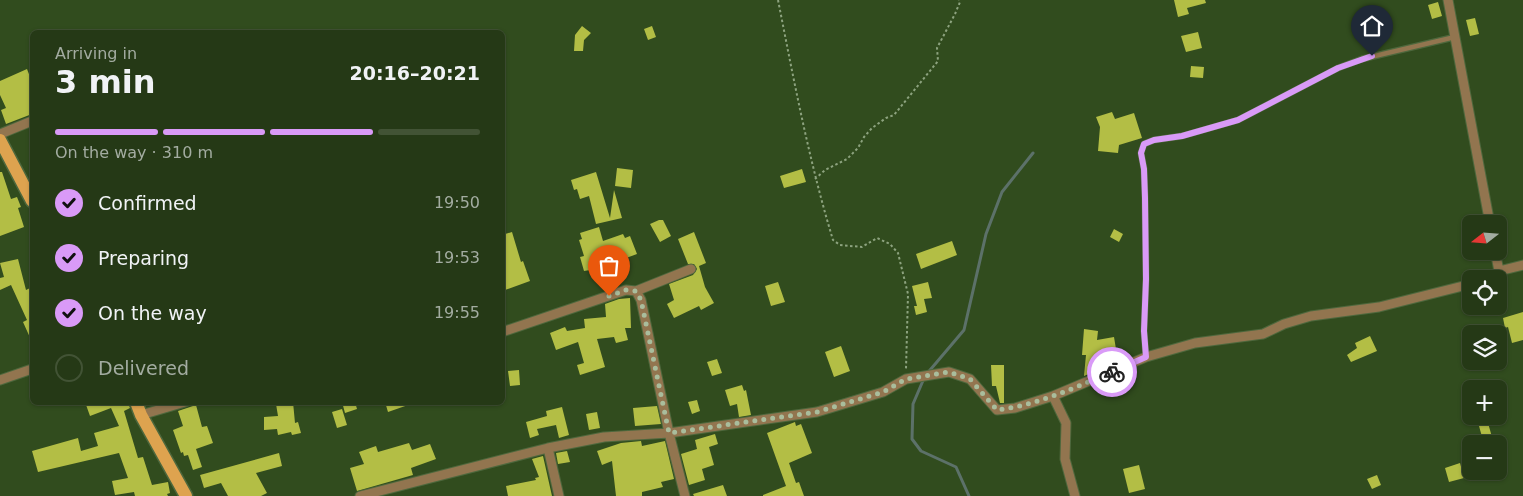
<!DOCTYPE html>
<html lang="en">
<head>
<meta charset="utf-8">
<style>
	:root { --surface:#253916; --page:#314423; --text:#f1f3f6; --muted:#a3aca1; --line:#425335; --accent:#d99af7 }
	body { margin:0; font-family:"DejaVu Sans",sans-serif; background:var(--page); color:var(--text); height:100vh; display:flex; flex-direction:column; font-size:19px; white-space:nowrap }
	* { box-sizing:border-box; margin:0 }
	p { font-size:16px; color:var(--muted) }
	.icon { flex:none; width:28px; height:28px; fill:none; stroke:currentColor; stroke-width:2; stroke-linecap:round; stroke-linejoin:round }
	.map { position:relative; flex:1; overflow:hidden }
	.sheet { position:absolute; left:30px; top:30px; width:475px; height:375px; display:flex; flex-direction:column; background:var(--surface); border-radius:8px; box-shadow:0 1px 4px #0004,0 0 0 1px var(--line) }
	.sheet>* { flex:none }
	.needle { width:32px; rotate:253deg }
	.fabs { position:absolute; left:1462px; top:215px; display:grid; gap:10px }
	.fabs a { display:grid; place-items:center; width:45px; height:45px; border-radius:8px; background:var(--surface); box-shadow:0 1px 4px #0004,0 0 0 1px var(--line); font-size:25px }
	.pin { position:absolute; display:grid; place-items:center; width:42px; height:42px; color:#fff; margin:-51px -21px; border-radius:50% 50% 50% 0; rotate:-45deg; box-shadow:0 0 5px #0007 }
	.pin .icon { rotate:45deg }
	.courier { position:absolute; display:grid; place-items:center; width:50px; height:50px; margin:-25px; border:4px solid #d99af7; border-radius:50%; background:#fff; color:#222; box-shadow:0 1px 6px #0007 }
	.headline em { font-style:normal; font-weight:800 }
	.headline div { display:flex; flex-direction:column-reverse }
	.headline { display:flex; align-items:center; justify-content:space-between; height:85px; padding:0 25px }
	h1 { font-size:32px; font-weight:800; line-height:38px }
	.bar { display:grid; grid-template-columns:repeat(4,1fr); gap:8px 5px; align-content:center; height:60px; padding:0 25px }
	.bar i { height:6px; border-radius:4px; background:var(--line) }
	.bar .current { background:var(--accent) }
	.bar p { grid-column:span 4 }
	ol { padding:0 25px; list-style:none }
	li { display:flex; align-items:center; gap:15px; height:55px }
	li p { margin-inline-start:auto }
	li .icon { padding:5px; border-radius:50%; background:var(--accent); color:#111; stroke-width:4 }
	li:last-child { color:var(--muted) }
	li i { width:28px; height:28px; border:2px solid var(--line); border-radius:50% }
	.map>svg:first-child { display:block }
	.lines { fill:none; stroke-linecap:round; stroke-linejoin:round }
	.stream { stroke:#5c7169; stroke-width:3 }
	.building { fill:#b3be45 }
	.service-casing { stroke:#4e683d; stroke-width:7 }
	.minor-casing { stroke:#4e683d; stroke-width:11 }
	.primary-casing { stroke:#4e683d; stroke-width:15 }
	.path { stroke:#8da37f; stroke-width:2; stroke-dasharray:2.5 2.5; stroke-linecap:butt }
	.service { stroke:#92754f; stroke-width:4.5 }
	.minor { stroke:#92754f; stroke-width:9 }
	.primary { stroke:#dea34f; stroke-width:12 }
	.done { stroke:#a9bd9c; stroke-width:5; stroke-dasharray:0 9 }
	.route { stroke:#d99af7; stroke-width:6 }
</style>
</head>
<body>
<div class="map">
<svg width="1523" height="496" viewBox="0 0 1523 496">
	<rect width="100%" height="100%" fill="#314c1e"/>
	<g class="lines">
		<!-- stream -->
		<path class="stream" d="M969 496 956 467 921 451 912 439 913 404 925 376 964 330 986 234 1002 192 1033 153"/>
	</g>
	<!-- building -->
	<path class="building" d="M1174 0H1205L1206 3 1187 8 1189 14 1178 17Z
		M1438 2 1442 16 1432 19 1428 5Z
		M1475 18 1479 34 1470 36 1466 20Z
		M582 26 591 33 584 40 583 51H574L575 35Z
		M652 26 656 37 648 40 644 29Z
		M1198 32 1202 48 1186 52 1181 36Z
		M1191 66 1204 67 1203 78 1190 77Z
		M27 69 32 82V114L6 124 1 110 6 108 0 95V81Z
		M1112 112 1115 119 1134 113 1142 138 1119 145 1118 153 1098 151 1100 127 1096 117Z
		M617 168 633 170 631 188 615 186Z
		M802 169 806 182 784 188 780 176Z
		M0 172H2L11 199 17 197 21 207 18 208 24 227 0 236Z
		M596 172 610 218 614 190 622 218 596 224 589 196 580 199 577 189 574 190 571 180Z
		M659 220H663L671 236 660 242 650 224Z
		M599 227 603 241 623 234 625 238 630 236 637 254 610 264 611 267 592 273 590 270 584 271 580 257 584 256 579 240 582 239 580 233Z
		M1114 229 1123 234 1119 242 1110 237Z
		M512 232 521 262 523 261 530 281 505 290 502 283V235Z
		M694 232 706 263 699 266 705 287 714 303 701 310 699 306 674 318 667 304 674 300 669 284 693 275 697 269 694 264H688L678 239Z
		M952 241 957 255 921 269 916 254Z
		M18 259 26 290 32 287V342L23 322 27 320 11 285 0 290V278L4 277 0 263Z
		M778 282 785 302 771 306 765 286Z
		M928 282 932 298 924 299 927 312 916 315 914 306H917L912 286Z
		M630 298 631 328H625L628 340 616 343 614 337 597 339 605 367 580 375 577 365 584 363 578 342 556 350 550 333 565 327 567 331 585 328 584 319 606 317 605 304 619 299Z
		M1523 312V340L1512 343 1508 327 1505 328 1503 318Z
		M1084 329 1098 331 1097 340 1114 337 1117 355 1100 358 1098 370 1084 376 1086 355H1082Z
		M1370 336 1377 351 1351 362 1347 355 1357 348 1355 343Z
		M841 346 850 371 834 377 825 352Z
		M717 359 722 373 712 376 707 362Z
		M991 365H1004V403H1000L996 386H992Z
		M519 370 520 385 510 386 508 371Z
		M742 385 744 391 746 390 751 415 739 417 737 404 730 406 725 390Z
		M697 400 700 411 692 414 688 402Z
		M85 402H128L130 408 124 411 138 458 143 457 152 485 168 482 170 493 167 494 168 496H135L134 492 115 495 112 481 128 478 119 453 38 472 32 451 78 438 81 451 98 446 94 433 119 426 111 408 90 416Z
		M293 402 295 423 298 422 301 433 292 435 291 432 278 435 277 429 264 430V417L278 416 276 404Z
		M342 402H355L357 409 345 413Z
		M385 402H411V404L388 412Z
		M196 405 202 427 207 426 213 443 196 449 202 467 193 470 188 455 184 456 183 452 181 453 173 430 183 426 178 411Z
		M657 406 661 424 635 426 633 408Z
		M562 407 569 435 559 438 556 425 537 429 539 435 530 438 526 422 547 416 546 411Z
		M342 409 347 425 337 428 332 412Z
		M597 412 600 428 589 430 586 414Z
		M795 422 796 426 801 424 812 453 789 463 796 483 799 482 804 496H763V495L786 486 767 433Z
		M1488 423 1494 444H1484L1479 426Z
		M715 434 718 444 709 447 714 465 702 469 705 480 689 485 681 454 697 449 695 440Z
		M641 441 642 446 665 441 674 479 661 482 663 487 642 492V496H616L612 461 602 465 597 451 621 443Z
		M409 443 412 450 430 444 436 459 411 468 413 475 357 491 350 468 364 464 359 452 376 446 378 452Z
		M567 451 570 462 558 464 556 453Z
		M279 453 282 466 256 473 267 493 261 496H228L221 483 204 488 200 475Z
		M543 456 552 496H508L506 486 536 480 535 478 539 477 532 459Z
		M1460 463 1464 478 1449 482 1445 468Z
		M1139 465 1145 489 1129 493 1123 469Z
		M1377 475 1381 485 1372 489 1367 479Z
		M723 485 727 496H694L693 494Z"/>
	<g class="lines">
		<defs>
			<path id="service" d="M1146 357 1144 331 1146 279 1145 198 1144 169 1141 153 1144 144 1154 140 1182 136 1238 120 1338 68 1362 59 1455 37"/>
			<path id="minor" d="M1448 0 1490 224
				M0 134 32 121
				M1499 271 1523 265
				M1488 279 1499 271 1495 251
				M636 291 691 269
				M0 380 32 369
				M1053 396 1066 423 1065 459 1075 496
				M141 415 185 402
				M548 448 559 496
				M360 496 548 448 604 437 669 433 641 300 636 291 626 290 502 332
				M685 496 669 433 817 412 883 392 906 379 949 372 970 379 997 410 1015 408 1053 396 1146 357 1195 343 1263 334 1284 324 1311 316 1379 307 1471 284"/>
			<path id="primary" d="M0 140 32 201
				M136 402 141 415 186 496"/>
		</defs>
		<!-- service casing -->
		<use href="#service" class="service-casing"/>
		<!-- minor casing -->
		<use href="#minor" class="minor-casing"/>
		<!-- primary casing -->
		<use href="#primary" class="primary-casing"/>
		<!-- path -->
		<path class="path" d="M778 0C794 81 809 161 833 240L840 245 862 247 877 238 890 244 898 253 908 294 906 369
			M815 179 825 170 847 159 858 148 864 137 872 128 886 118 894 115 938 61 937 48 955 14 960 2 959 0"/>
		<!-- service -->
		<use href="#service" class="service"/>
		<!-- minor -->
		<use href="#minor" class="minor"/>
		<!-- primary -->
		<use href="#primary" class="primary"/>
	</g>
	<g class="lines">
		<!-- done -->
		<path class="done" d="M609 296 626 290 636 291 641 300 669 433 817 412 883 392 906 379 949 372 970 379 997 410C1037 405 1074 388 1112 372"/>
		<!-- route -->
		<path class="route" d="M1112 372 1146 357 1144 331 1146 279 1145 198 1144 169 1141 153 1144 144 1154 140 1182 136 1238 120 1338 68 1372 56"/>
	</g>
</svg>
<div class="fabs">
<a><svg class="needle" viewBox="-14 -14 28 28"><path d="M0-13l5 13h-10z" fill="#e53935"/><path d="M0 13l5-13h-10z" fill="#a3aca1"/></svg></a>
<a><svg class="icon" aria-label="locate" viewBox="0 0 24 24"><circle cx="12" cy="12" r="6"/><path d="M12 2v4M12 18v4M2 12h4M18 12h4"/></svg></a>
<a><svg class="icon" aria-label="layers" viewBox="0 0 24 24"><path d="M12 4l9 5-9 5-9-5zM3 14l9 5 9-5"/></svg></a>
<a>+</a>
<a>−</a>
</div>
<div class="pin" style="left:609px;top:296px;background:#ea580c"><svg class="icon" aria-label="bag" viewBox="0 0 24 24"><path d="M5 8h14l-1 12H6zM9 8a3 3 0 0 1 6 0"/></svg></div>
<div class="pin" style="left:1372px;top:56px;background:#1f2937"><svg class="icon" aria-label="home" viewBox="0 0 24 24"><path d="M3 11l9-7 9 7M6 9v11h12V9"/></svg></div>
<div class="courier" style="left:1112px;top:372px"><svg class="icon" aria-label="bike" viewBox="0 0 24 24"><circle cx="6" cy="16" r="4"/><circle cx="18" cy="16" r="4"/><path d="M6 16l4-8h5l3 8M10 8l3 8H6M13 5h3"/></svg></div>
<section class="sheet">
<div class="headline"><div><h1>3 min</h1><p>Arriving in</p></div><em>20:16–20:21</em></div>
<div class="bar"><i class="current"></i><i class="current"></i><i class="current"></i><i></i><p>On the way · 310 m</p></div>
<ol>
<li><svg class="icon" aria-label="check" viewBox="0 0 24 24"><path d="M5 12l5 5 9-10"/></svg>Confirmed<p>19:50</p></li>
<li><svg class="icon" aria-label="check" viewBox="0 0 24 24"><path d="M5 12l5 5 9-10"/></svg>Preparing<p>19:53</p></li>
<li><svg class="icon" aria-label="check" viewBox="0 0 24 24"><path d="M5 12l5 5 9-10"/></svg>On the way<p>19:55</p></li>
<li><i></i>Delivered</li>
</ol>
</section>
</div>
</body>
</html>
